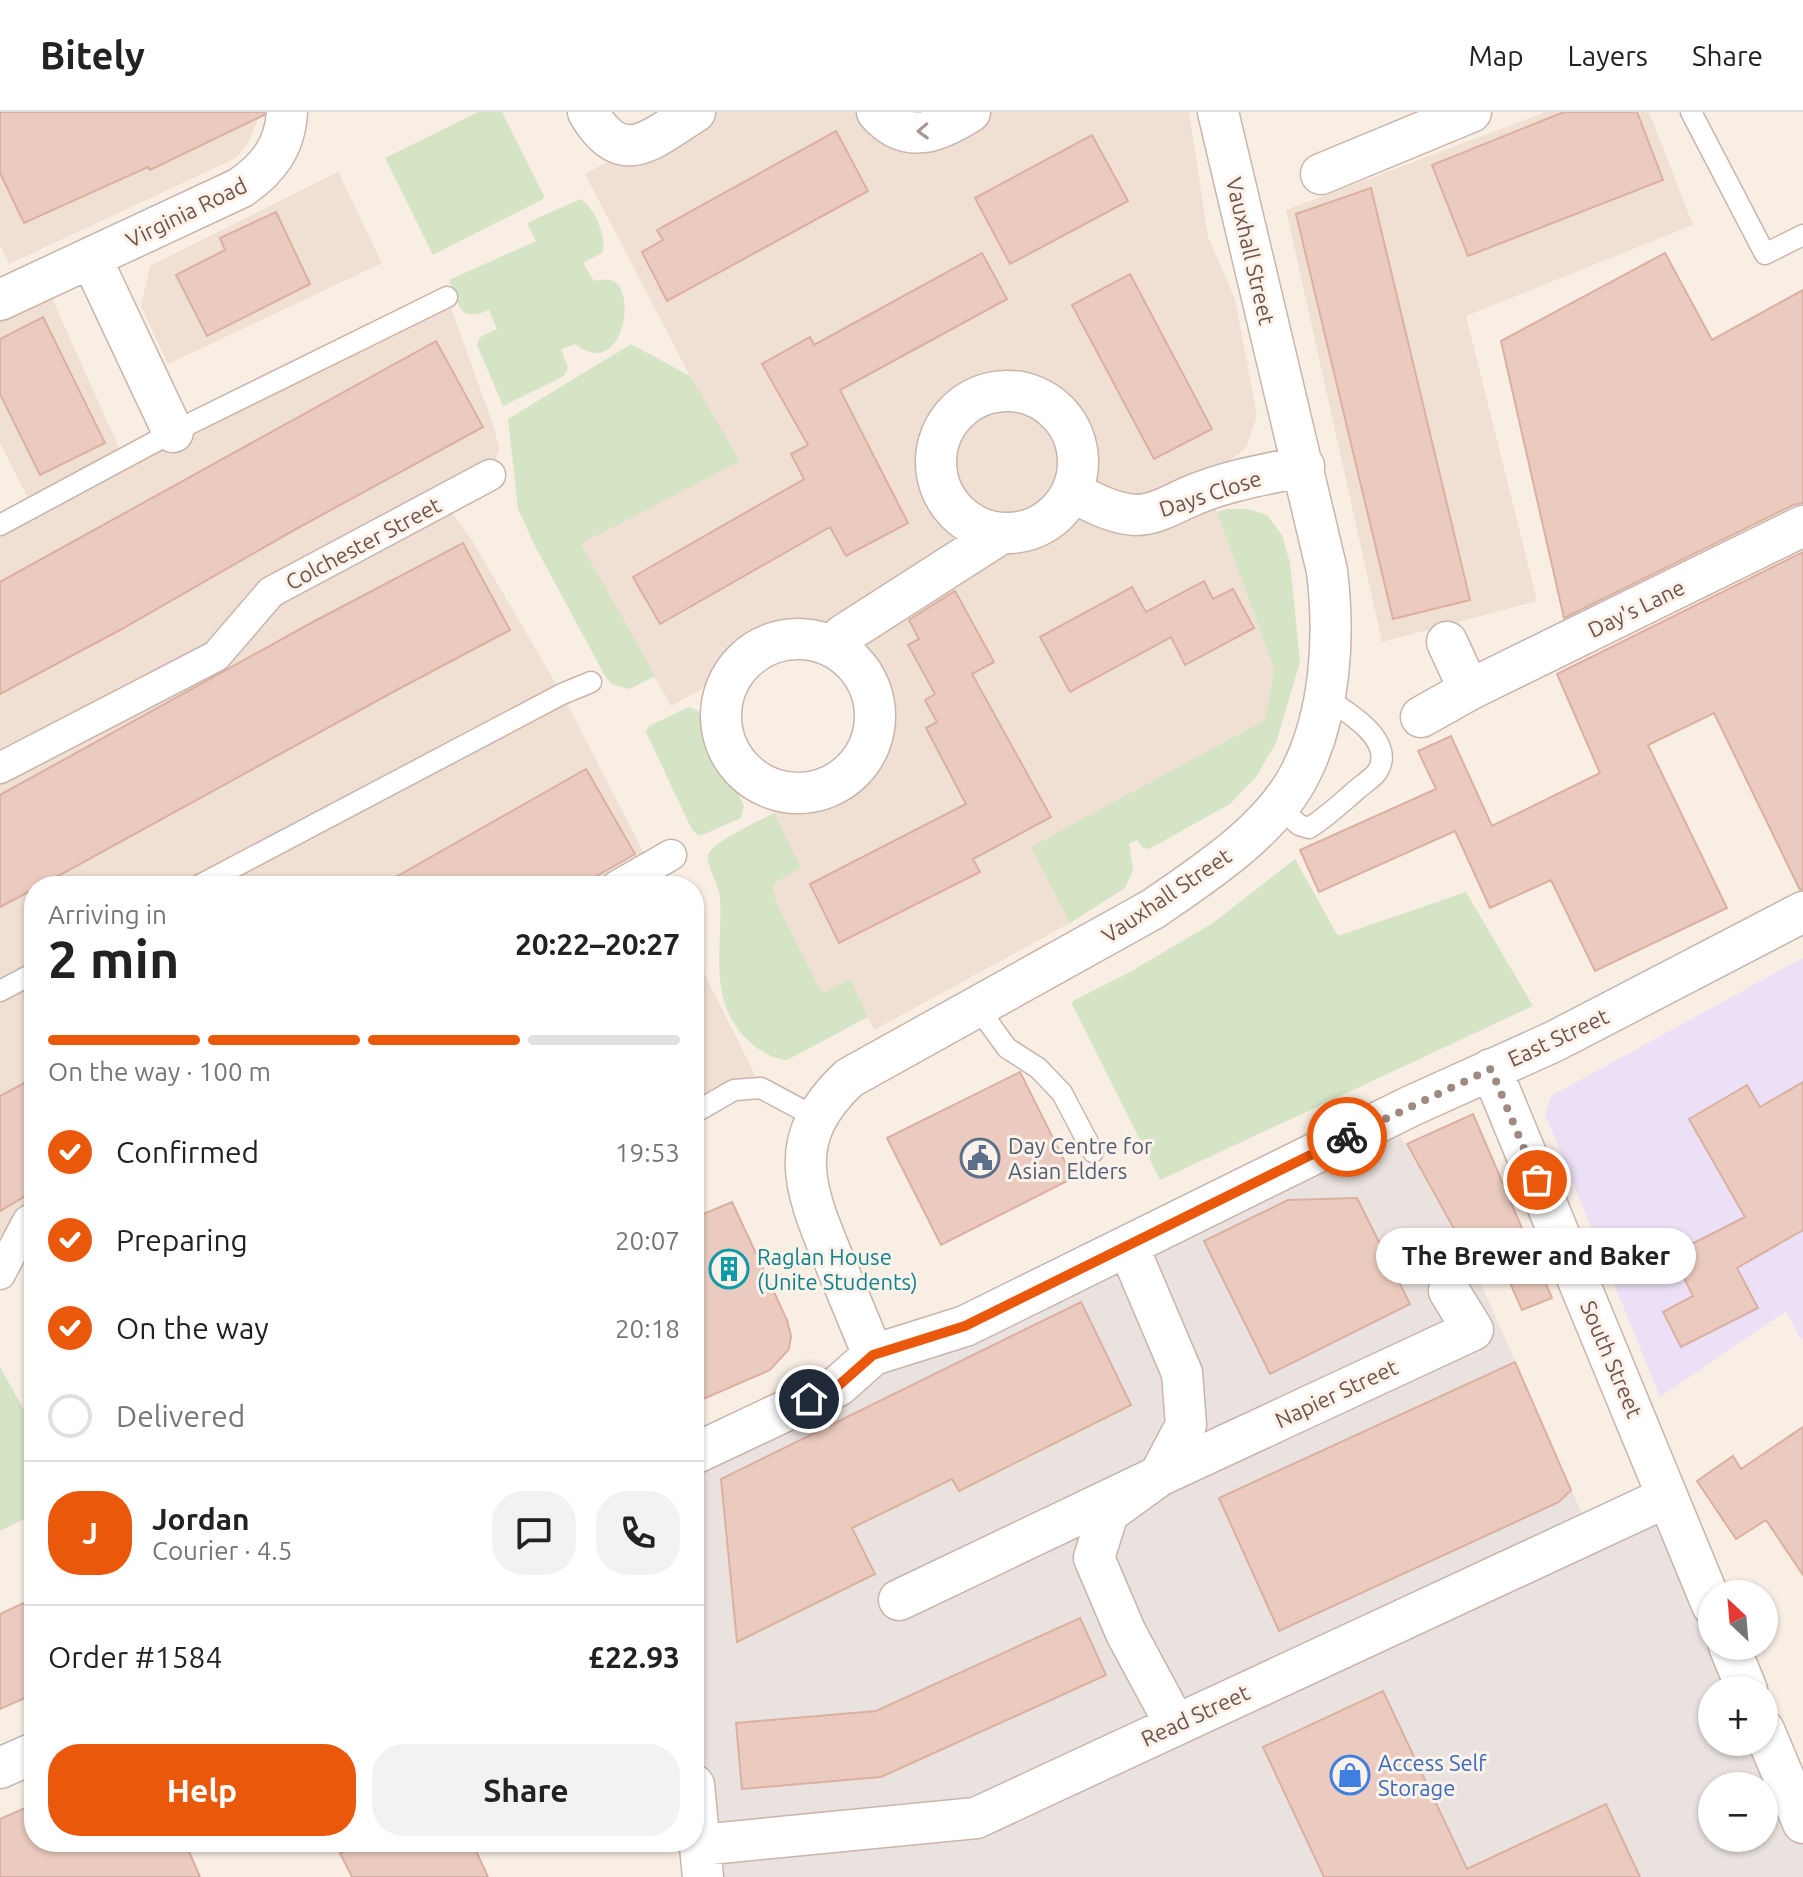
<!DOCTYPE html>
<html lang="en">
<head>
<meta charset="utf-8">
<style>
	:root { --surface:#fff; --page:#f2f2f2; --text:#222; --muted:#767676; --line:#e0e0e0; --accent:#ea580c }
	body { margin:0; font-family:Ubuntu,sans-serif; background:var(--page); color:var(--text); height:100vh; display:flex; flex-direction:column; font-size:30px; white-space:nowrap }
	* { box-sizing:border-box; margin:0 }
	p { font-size:26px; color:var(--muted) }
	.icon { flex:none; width:44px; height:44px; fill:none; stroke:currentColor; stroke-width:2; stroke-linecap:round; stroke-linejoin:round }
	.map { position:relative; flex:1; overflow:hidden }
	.side { position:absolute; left:24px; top:764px; width:680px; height:976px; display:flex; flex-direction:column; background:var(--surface); border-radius:32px; box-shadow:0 2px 6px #0004 }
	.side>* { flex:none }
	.needle { width:52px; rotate:334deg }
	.tools { position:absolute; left:1698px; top:1468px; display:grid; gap:16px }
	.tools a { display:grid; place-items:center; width:80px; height:80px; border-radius:50%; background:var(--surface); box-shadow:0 2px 6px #0004; font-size:40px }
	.pin { position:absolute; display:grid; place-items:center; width:68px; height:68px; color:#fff; margin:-34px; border:4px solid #fff; border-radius:50%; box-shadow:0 2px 8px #0007 }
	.courier { position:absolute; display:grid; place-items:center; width:80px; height:80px; margin:-40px; border:6px solid #ea580c; border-radius:50%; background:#fff; color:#222; box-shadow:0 2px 10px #0007 }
	.bubble { position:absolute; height:56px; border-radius:28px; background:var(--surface); box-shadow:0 2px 6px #0004; font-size:26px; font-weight:600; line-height:56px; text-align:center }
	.head em { font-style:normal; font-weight:600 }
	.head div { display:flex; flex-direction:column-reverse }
	.head { display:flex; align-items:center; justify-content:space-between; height:136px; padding:0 24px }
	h1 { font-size:52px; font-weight:600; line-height:60px }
	.bar { display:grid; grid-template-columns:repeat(4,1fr); gap:12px 8px; align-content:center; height:96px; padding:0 24px }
	.bar i { height:10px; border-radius:6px; background:var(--line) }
	.bar .on { background:var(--accent) }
	.bar p { grid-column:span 4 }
	.line { display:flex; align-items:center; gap:20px; padding:0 24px; border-top:2px solid var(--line) }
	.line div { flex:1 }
	.round { display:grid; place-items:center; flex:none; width:84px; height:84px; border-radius:32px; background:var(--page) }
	ol { padding:0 24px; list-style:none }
	li { display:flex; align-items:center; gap:24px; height:88px }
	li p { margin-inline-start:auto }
	li .icon { padding:8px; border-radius:50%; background:var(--accent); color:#fff; stroke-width:4 }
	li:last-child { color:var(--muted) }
	li i { width:44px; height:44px; border:4px solid var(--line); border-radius:50% }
	.primary-button { display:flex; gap:16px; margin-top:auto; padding:16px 24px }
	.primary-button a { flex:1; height:92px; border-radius:32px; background:var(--accent); color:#fff; font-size:32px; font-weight:600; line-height:92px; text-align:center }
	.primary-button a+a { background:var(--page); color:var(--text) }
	header { display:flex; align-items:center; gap:48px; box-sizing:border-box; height:112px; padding:0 40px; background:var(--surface); border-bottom:2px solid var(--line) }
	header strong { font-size:38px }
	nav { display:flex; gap:44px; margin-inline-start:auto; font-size:28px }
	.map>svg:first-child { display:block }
	.residential { fill:#f0dfd3 }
	.industrial { fill:#e9e2de; fill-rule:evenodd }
	.education { fill:#ebe0f5 }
	.green { fill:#d5e4c4 }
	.building { fill:#ebcbbf; stroke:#dbb0a1; stroke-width:2 }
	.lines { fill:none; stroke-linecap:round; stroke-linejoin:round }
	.service-casing { stroke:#c8b5ac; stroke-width:23 }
	.pedestrian-casing { stroke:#c8b5ac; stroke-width:33 }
	.minor-casing { stroke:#c8b5ac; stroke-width:43 }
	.service { stroke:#fff; stroke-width:20 }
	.pedestrian { stroke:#fff; stroke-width:30 }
	.minor { stroke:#fff; stroke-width:40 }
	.oneway { stroke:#a89894 }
	.done { stroke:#9f8a82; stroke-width:8; stroke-dasharray:0 14.4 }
	.route { stroke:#ea580c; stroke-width:10 }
	.labels { text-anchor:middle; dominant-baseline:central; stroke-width:6; stroke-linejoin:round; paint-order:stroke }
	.street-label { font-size:22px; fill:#6e544d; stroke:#fcf2e9 }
	.service-label { font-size:22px; fill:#4e5e75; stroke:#fcf2e9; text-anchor:start }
	.culture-label { font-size:22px; fill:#0d838f; stroke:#fcf2e9; text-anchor:start }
	.shop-label { font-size:22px; fill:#366cbe; stroke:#fcf2e9; text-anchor:start }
</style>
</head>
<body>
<header>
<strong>Bitely</strong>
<nav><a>Map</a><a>Layers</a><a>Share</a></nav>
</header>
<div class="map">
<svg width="1803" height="1765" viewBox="0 0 1803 1765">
	<rect width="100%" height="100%" fill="#f9eee4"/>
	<!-- residential -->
	<path class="residential" d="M0 0H257L259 5 248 31 236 46 9 152 0 133Z
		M695 0H1189L1208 125 1235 187 1257 304 1246 336 1229 349 1197 363 1217 400 1274 558 1265 608 1032 735 1070 811 874 918 850 868 822 881 778 794 772 777 776 770 800 756 774 701 838 670 860 650 874 621 873 584 867 568 850 547 835 536 810 527H791L765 534 737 557 671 594 580 432 739 349 690 264 585 62 648 29Z
		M1546 0H1649L1693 113 1466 204 1537 489 1382 530 1286 98Z
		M338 60 382 151 168 252 141 194 150 154Z
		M50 182 121 340 29 388 0 331V205Z
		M447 185 494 315 499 337 490 363 444 389 473 430 562 582 661 774H34V1106L0 1124V413Z
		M694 841 756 965 694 1001Z"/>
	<!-- industrial -->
	<path class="industrial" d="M1389 1005 1468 1142 1590 1420 1667 1385 1712 1493V1534L1747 1578H1712V1630H1764L1803 1711V1765H705L694 1673V1342ZM1712 1674H1764V1726H1712Z"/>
	<!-- education -->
	<path class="education" d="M1803 846V1226L1801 1228 1786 1199 1660 1285 1545 1002 1551 984Z"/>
	<!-- green -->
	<path class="green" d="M478 0H502L545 86 433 143 385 46Z
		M580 87C594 94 608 127 602 141L583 151 594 169C599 168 608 167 613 169 638 180 622 269 575 232L561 237 568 256 564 264 503 294 477 233 480 225 497 217 489 198C458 211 461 195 449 168L536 129 527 111Z
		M631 232 690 264 740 349 581 432 655 564 630 577 611 572 604 562 535 434 518 397 508 307Z
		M1228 397H1248L1267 403 1282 423 1290 451 1300 550 1276 631 1256 665 1230 692 1149 737 1142 735 1137 728 1129 732 1133 758 1125 776 1070 811 1031 735 1265 608 1274 557 1217 400Z
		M689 595 698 599 744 694 741 706 700 724 692 718 646 620 649 614Z
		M774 701 801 756 776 770 772 777 778 794 822 881 850 867 868 905 787 948C773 947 760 939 750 930 706 891 723 836 720 785 719 773 706 753 708 744 710 731 761 708 774 701Z
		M1295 747 1338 824 1466 780 1533 894 1160 1068 1071 890 1130 860 1213 811Z
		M0 1255 34 1316V1402L0 1419Z"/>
	<!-- building -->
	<path class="building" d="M0 0H264V3L150 58 148 55 24 111 0 61Z
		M1564 0H1637L1663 68 1468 144 1432 53Z
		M836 19 868 79 667 189 642 140 663 128 657 118Z
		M1092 23 1128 89 1010 152 975 86Z
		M1371 76 1470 488 1393 507 1296 102Z
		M276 100 310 172 207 224 176 163 225 138 220 126Z
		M982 141 1007 187 840 278 908 411 846 444 830 415 660 512 633 465 804 367 791 342 808 333 762 252 810 225 814 233Z
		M1665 141 1712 228 1803 178V391L1793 393 1564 506 1501 229Z
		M1130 162 1212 317 1154 347 1072 193Z
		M43 205 105 331 40 363 0 282V227Z
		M436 229 483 315 296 417 120 518 0 582V470Z
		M463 431 510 518 393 580 40 774H34V777L0 795V683L311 511Z
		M1803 440V777L1800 778 1714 601 1648 633 1727 796 1595 859 1551 768 1490 796 1455 719 1319 780 1300 738 1436 677 1418 639 1451 624 1492 714 1600 661 1557 562Z
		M1204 469 1213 487 1233 477 1254 516 1185 553 1171 525 1070 580 1040 525 1132 475 1146 500Z
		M955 479 994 550 972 562 1051 705 973 747 980 760 839 831 810 772 966 692 926 616 937 610 925 588 935 582 908 533 919 527 909 508Z
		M586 657 635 742 579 774H380Z
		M1020 960 1073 1066 941 1133 887 1026Z
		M34 966V1079L0 1099V984Z
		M1803 970V1118L1737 1156 1758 1196 1681 1235 1663 1200 1693 1184 1672 1142 1745 1105 1689 1007 1747 973 1760 995Z
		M1473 1002 1552 1186 1522 1198 1507 1164 1499 1168 1484 1134 1468 1142 1407 1032Z
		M1357 1086 1410 1192 1270 1262 1204 1129 1288 1088Z
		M732 1090 787 1208 791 1224 789 1237 770 1258 694 1291V1106Z
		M1081 1190 1131 1293 959 1379 952 1367 852 1416 875 1462 737 1530 721 1367Z
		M1515 1250 1571 1378 1559 1390 1279 1519 1219 1386Z
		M1803 1315V1463L1766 1408 1736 1427 1697 1369 1733 1344 1741 1357Z
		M34 1486V1582L0 1597V1502Z
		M1080 1506 1106 1563 881 1665 742 1677 736 1611 876 1599Z
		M1383 1579 1467 1757 1606 1692 1640 1765H1324L1263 1635Z
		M34 1692V1730H185L200 1765H0V1707Z
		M364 1730H472L488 1765H352L340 1741Z"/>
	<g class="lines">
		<defs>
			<path id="service" d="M1691 0 1765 142 1803 123
				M0 413 173 320 447 185
				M1278 693 1299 713 1309 716C1325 706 1339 693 1353 681 1360 674 1372 667 1377 660 1398 629 1345 598 1324 585
				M198 774 562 582 591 570
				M0 879 34 861
				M978 896 1007 936 1038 956 1062 981 1093 1040
				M694 1001 734 978 761 976 817 1006"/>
			<path id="pedestrian" d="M0 656 216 544 271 480 490 363
				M617 774 671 743
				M0 1162 28 1109 34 1106"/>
			<path id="minor" d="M588 0C622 59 651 27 695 0
				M877 0C907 34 938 20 970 0
				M1321 62 1471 0
				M91 146 173 320
				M0 188 240 76C268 57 285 35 287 0
				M936 350a71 71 0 1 1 142 0a71 71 0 1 1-142 0Z
				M1072 380C1092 390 1113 402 1136 403 1159 403 1180 387 1201 380 1234 367 1269 362 1304 354
				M721 604a77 77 0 1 1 154 0a77 77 0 1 1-154 0Z
				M1447 530 1469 578
				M835 536 843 523 1002 421
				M1421 605 1469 578 1803 414
				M1491 957 1712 1493
				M1128 1134 1182 1261 1186 1313 1159 1364 1108 1401 1094 1446 1126 1521 1175 1612
				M873 1243C860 1211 846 1178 833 1146 803 1074 785 1026 849 966L1153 797C1204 762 1272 718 1300 662 1331 601 1335 525 1327 459L1218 0
				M694 1342 838 1274 873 1243 965 1214 1411 994 1555 929 1803 800
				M899 1488 1159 1364 1473 1218 1449 1179
				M1729 1534 1747 1578
				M1764 1618 1803 1711
				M0 1656 34 1641
				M694 1673 703 1765
				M700 1733 976 1706 1667 1385"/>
		</defs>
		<!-- service casing -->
		<use href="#service" class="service-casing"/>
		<!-- pedestrian casing -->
		<use href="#pedestrian" class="pedestrian-casing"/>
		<!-- minor casing -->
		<use href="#minor" class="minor-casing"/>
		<!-- service -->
		<use href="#service" class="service"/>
		<!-- pedestrian -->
		<use href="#pedestrian" class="pedestrian"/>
		<!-- minor -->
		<use href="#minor" class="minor"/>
	</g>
	<!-- one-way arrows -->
	<defs><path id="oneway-chevron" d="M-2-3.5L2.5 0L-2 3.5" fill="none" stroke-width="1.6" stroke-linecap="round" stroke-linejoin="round" transform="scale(2)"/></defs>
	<use class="oneway" href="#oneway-chevron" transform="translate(923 19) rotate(178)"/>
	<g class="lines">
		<!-- done -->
		<path class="done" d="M1347 1025 1491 957 1537 1068"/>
		<!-- route -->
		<path class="route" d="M809 1287 838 1274 873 1243 965 1214 1347 1025"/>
	</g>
	<!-- icons -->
	<defs>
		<symbol id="civic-ring" viewBox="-11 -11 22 22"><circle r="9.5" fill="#fcf2e9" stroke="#5c6f8a" stroke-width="1.5"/><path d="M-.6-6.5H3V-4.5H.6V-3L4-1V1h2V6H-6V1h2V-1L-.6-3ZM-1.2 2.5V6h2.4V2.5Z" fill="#5c6f8a"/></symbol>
		<symbol id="building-ring" viewBox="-11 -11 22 22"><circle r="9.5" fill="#fcf2e9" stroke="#0f9aa8" stroke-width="1.5"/><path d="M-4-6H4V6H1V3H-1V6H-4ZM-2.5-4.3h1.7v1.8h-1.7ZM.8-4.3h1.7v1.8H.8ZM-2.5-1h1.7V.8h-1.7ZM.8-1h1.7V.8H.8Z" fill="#0f9aa8"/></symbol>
		<symbol id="shop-ring" viewBox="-11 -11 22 22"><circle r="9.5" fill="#fcf2e9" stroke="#3f7fe0" stroke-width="1.5"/><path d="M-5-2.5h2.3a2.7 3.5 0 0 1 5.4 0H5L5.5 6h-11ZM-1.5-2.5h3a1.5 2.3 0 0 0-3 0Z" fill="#3f7fe0"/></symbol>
	</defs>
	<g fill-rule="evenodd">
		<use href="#civic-ring" x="958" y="1024" width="44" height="44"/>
		<use href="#building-ring" x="707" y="1135" width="44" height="44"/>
		<use href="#shop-ring" x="1328" y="1641" width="44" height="44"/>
	</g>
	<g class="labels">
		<!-- street labels -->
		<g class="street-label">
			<text transform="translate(186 100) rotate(-26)">Virginia Road</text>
			<text transform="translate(1251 139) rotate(77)">Vauxhall Street</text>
			<text transform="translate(1210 381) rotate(-18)">Days Close</text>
			<text transform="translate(363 431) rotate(-28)">Colchester Street</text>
			<text transform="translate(1636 496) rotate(-26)">Day's Lane</text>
			<text transform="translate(1166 783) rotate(-34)">Vauxhall Street</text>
			<text transform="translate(1558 925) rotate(-25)">East Street</text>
			<text transform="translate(1612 1247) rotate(67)">South Street</text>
			<text transform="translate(1336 1281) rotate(-25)">Napier Street</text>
			<text transform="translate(1195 1603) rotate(-25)">Read Street</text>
		</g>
		<!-- service labels -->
		<g class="service-label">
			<text x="1008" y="1033">Day Centre for<tspan x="1008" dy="25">Asian Elders</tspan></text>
		</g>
		<!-- culture labels -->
		<g class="culture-label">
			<text x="757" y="1144">Raglan House<tspan x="757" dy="25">(Unite Students)</tspan></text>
		</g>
		<!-- shop labels -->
		<g class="shop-label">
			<text x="1378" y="1650">Access Self<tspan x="1378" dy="25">Storage</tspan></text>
		</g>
	</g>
</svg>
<div class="tools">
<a><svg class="needle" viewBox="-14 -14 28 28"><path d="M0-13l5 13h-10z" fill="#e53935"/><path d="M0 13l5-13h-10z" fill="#767676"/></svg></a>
<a>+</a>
<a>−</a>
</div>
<div class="pin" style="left:1537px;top:1068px;background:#ea580c"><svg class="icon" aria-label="bag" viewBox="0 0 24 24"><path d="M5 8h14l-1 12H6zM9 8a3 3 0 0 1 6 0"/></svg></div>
<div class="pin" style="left:809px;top:1287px;background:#1f2937"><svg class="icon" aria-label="home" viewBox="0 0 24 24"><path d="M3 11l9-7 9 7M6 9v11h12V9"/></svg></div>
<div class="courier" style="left:1347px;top:1025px"><svg class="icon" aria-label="bike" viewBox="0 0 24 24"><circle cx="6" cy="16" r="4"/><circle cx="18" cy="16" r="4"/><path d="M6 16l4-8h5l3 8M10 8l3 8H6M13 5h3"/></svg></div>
<div class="bubble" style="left:1376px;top:1116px;width:320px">The Brewer and Baker</div>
<section class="side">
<div class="head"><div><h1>2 min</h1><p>Arriving in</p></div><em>20:22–20:27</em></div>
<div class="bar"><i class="on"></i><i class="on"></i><i class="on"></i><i></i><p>On the way · 100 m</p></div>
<ol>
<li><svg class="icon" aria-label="check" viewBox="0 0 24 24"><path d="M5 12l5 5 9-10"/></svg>Confirmed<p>19:53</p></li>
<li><svg class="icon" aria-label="check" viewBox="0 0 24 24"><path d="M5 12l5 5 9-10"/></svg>Preparing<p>20:07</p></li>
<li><svg class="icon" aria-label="check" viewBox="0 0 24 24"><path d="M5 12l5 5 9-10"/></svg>On the way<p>20:18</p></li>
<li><i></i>Delivered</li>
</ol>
<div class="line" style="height:144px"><b class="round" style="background:var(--accent);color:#fff">J</b><div><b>Jordan</b><p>Courier · 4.5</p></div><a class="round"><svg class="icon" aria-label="chat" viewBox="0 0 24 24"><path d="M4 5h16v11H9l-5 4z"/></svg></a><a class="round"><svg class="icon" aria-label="phone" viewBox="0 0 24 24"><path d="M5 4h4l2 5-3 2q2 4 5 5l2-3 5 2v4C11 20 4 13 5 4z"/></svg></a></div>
<div class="line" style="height:104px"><div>Order #1584</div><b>£22.93</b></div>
<div class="primary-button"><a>Help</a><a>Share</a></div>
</section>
</div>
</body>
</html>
